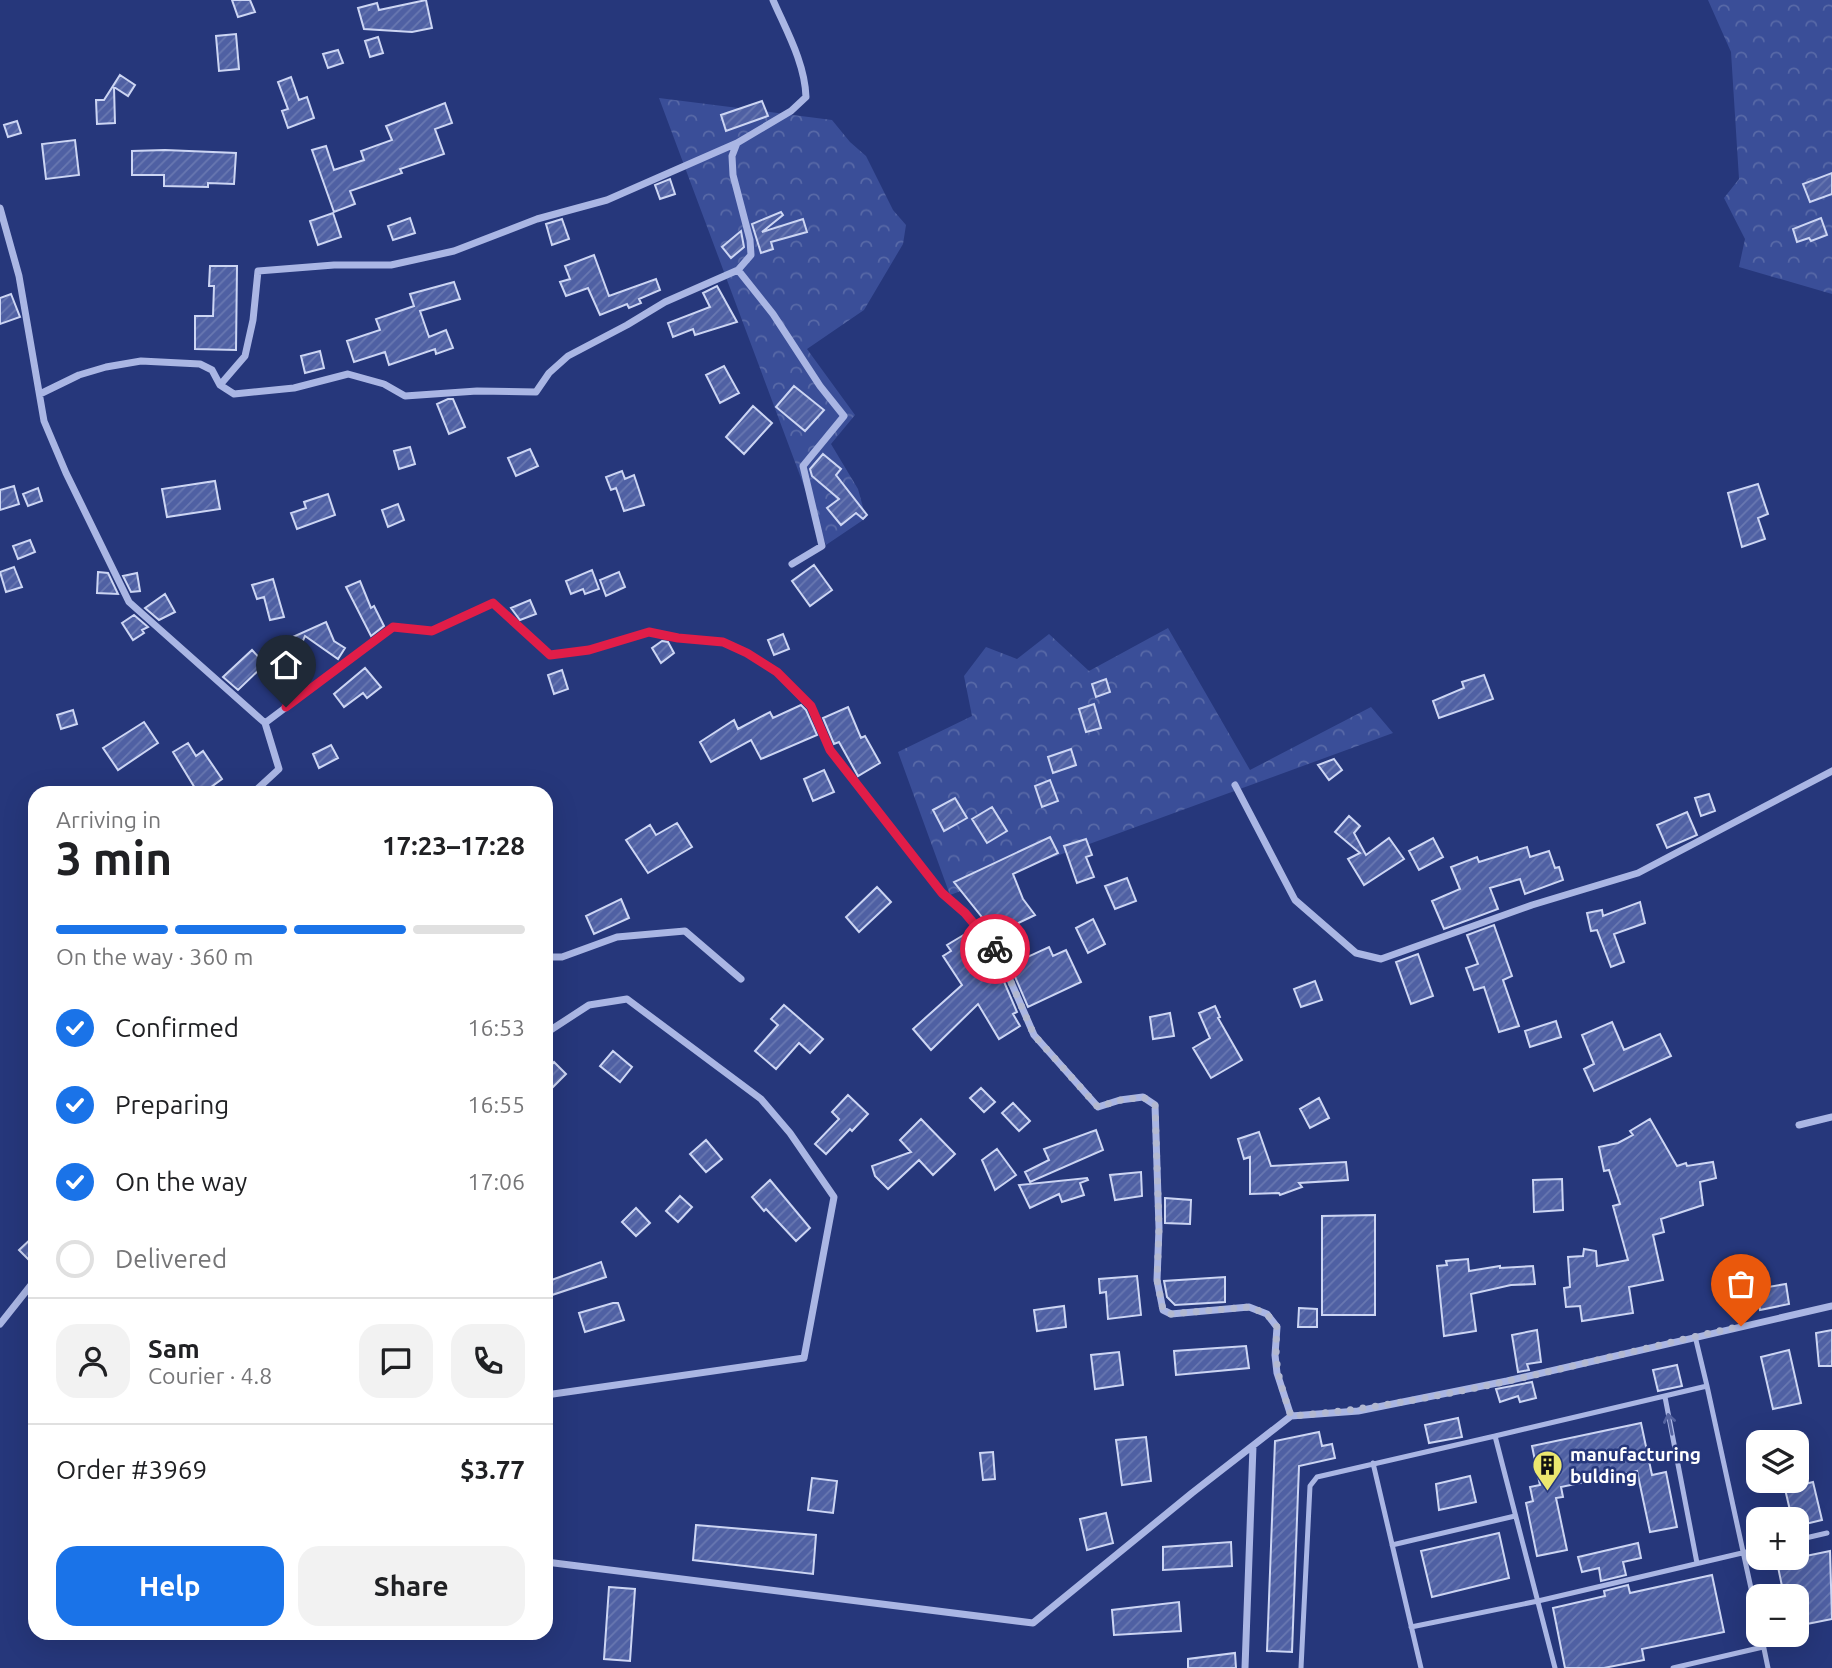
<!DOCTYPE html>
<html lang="en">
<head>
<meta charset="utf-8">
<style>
	:root { --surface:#fff; --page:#f2f2f2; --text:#202124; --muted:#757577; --line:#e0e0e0; --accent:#1a73e8 }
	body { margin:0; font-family:Ubuntu,sans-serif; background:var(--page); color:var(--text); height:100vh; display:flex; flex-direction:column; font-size:26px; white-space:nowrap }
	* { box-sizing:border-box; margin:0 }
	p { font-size:23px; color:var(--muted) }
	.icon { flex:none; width:38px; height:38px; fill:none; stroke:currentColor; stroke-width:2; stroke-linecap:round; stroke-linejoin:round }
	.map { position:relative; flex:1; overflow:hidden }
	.drawer { position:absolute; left:28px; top:786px; width:525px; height:854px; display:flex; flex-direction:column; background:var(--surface); border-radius:21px; box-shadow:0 7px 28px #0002 }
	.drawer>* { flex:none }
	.controls { position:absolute; left:1746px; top:1430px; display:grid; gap:14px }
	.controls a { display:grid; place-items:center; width:63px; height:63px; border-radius:14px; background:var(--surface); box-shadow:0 7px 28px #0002; font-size:35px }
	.pin { position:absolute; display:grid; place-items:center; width:60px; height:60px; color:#fff; margin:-72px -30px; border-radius:50% 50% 50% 0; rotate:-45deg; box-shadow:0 0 7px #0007 }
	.pin .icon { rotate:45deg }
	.courier { position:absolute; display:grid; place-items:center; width:70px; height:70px; margin:-35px; border:5px solid #e11d48; border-radius:50%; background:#fff; color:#222; box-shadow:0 2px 9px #0007 }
	.head em { font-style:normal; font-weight:600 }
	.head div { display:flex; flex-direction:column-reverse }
	.head { display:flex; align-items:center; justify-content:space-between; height:119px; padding:0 28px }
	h1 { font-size:46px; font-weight:600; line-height:52px }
	.bar { display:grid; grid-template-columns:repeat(4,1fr); gap:10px 7px; align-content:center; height:84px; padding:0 28px }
	.bar i { height:9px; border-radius:5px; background:var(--line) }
	.bar .selected { background:var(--accent) }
	.bar p { grid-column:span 4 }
	.line { display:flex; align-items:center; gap:18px; padding:0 28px; border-top:2px solid var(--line) }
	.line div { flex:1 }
	.round { display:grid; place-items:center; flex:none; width:74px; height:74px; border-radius:21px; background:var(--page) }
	ol { padding:0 28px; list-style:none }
	li { display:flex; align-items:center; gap:21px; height:77px }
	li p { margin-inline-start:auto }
	li .icon { padding:7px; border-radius:50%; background:var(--accent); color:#fff; stroke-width:4 }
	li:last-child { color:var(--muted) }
	li i { width:38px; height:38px; border:4px solid var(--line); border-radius:50% }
	.button { display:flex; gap:14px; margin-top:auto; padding:14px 28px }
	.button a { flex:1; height:80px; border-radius:21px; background:var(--accent); color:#fff; font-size:28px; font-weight:600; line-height:80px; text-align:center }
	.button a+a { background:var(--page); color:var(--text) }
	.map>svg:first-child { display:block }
	.forest { fill:url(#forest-crowns) }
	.building { fill:url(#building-hatch); stroke:#ccd5f3; stroke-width:2 }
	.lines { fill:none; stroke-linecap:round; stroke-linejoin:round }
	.lane { stroke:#aab6e4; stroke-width:5 }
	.street { stroke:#aab6e4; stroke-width:7 }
	.oneway { stroke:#5463a0 }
	.done { stroke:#b3b9d1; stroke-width:7; stroke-dasharray:0 12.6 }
	.route { stroke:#e11d48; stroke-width:9 }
	.labels { text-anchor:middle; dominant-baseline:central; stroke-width:5; stroke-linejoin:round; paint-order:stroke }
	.poi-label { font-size:19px; font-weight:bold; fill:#fff; stroke:#26377b; text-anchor:start }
</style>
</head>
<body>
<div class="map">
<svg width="1832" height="1668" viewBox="0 0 1832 1668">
	<defs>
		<pattern id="forest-crowns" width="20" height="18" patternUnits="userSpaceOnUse" patternTransform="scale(1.75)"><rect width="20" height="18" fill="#3a4e98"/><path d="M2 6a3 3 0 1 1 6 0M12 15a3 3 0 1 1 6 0" fill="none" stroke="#5869a7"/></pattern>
		<pattern id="building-hatch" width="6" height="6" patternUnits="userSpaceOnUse" patternTransform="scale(1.75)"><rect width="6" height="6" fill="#4f60a3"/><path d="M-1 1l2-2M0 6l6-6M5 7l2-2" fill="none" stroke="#6978b1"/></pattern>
	</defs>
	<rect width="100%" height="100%" fill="#26377b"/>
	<!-- forest -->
	<path class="forest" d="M1708 0H1832V294L1739 267 1745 239 1724 198 1739 179 1731 52Z
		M659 98 832 120 850 142 866 156 893 210 906 225 903 244 864 310 807 349 855 415 831 444 858 489 866 518 826 545Z
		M1168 628 1250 770 1371 707 1393 733 950 895 898 752 972 716 964 676 986 647 1017 659 1049 634 1089 671Z"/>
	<!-- building -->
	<path class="building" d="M232 0H250L255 12 238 17Z
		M426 0 432 28 412 32 364 29 358 8 377 3 379 10Z
		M236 34 239 69 219 71 216 36Z
		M378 37 383 53 370 57 365 41Z
		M338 50 343 63 328 68 323 54Z
		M120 75 135 85 128 96 114 87 115 123 97 124 96 100H104Z
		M291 77 299 100 307 97 314 118 288 128 282 111 288 109 278 82Z
		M762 101 768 116 726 131 721 115Z
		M445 103 452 123 435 129 444 154 400 169 402 173 350 191 355 204 334 212 312 150 326 146 334 170 364 160 361 151 392 140 386 126Z
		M17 121 21 133 8 137 4 125Z
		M75 140 79 175 46 179 42 144Z
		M165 150 236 153 234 184 208 183V187L164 186V175H132V151Z
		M1832 173V194L1810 202 1803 184Z
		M670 179 675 194 660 199 655 185Z
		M781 212 783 215 762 232 803 219 807 232 771 242 773 249 761 253 752 224Z
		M333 213 341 237 318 245 310 221Z
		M410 218 415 233 393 240 388 226Z
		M1821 218 1827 235 1811 241 1809 238 1797 242 1793 229Z
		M562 219 569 239 552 245 546 224Z
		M741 231 744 247 731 258 722 247Z
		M594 255 609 296 656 279 660 290 639 299 641 303 629 308 627 304 600 315 588 288 566 296 560 282 570 279 565 266Z
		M210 266H237L236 350 195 349V316H213L214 286H209Z
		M454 282 460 299 420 311 429 337 446 330 453 348 436 354 435 349 389 365 385 352 354 362 347 341 380 330 376 319 414 306 410 294Z
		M717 286 737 322 695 335 693 329 673 337 668 323 710 307 703 293Z
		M11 294 20 317 0 324V298Z
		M320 351 324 368 305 373 301 356Z
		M724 366 739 393 720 403 706 375Z
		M794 386 824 410 805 431 776 407Z
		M448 399H453L465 427 449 434 437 404Z
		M753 406 772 423 744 454 726 437Z
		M410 447 415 464 399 469 394 451Z
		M530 449 538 466 516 476 508 458Z
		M823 454 841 469 836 475 867 515 863 519 856 513 841 525 827 508 839 499 812 476 810 469Z
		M622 471 625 479 634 475 644 505 624 511 616 488 611 490 606 477Z
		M215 481 220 509 167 517 162 489Z
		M1758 484 1768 514 1758 518 1765 539 1742 547 1728 493Z
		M14 486 19 504 0 510V490Z
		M38 488 42 501 28 506 23 494Z
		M328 494 335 515 297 529 291 513 306 508 304 502Z
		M398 504 404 520 388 527 382 510Z
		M30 540 35 552 18 559 13 546Z
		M814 565 832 590 810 606 792 581Z
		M14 567 22 587 6 592 0 572Z
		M592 570 599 589 585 594 583 589 571 594 566 581Z
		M98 572 108 573 118 594 97 593Z
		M619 572 625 587 606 596 600 580Z
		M137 573 140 591 131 592 123 576Z
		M273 579 284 617 270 620 264 597 257 599 252 585Z
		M360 581 371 608 374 606 384 626 371 636 346 587Z
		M165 594 175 612 159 620 145 608Z
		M530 600 536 614 520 620 511 608Z
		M134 615 148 627 142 630 144 633 133 640 122 623Z
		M326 622 334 641 345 648 338 659 305 636 297 654 275 645Z
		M783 634 789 649 774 655 768 640Z
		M662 641 668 642 674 653 661 663 652 648Z
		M252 650 265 664 238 690 223 677Z
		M365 668 381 687 367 698 363 693 344 707 334 694Z
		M562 670 568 689 554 694 548 675Z
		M1484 675 1493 699 1439 718 1433 701 1464 688 1462 682Z
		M1106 679 1110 692 1096 697 1092 684Z
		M1094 704 1101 728 1086 732 1079 709Z
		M801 705 806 710 817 735 761 759 751 740 711 762 700 742 734 720 738 729 770 712 773 718Z
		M848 707 861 738 865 736 880 763 858 776 839 742 834 744 823 718Z
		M73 710 77 724 61 729 57 715Z
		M144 722 158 743 118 770 103 748Z
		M188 743 196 756 203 751 222 779 203 793H198L173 752Z
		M331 745 338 758 319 768 313 754Z
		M1071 749 1076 765 1053 773 1048 757Z
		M1334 759 1342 770 1329 780 1318 765Z
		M824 770 834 792 813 801 804 779Z
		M1050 780 1058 801 1042 807 1035 786Z
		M1709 794 1715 811 1701 816 1695 798Z
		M955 798 967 818 944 831 933 810Z
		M992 807 1007 831 987 843 972 819Z
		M1687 812 1697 835 1667 848 1657 825Z
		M1349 816 1360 826 1354 833 1366 855 1389 838 1404 859 1364 885 1348 859 1360 853 1335 832Z
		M677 823 692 847 648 873 626 840 650 825 656 835Z
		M1050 837 1058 853 1013 874 1023 899 1035 915 993 935 982 923 985 921 954 882Z
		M1433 838 1443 857 1419 870 1409 851Z
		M1086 839 1092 855 1086 857 1094 877 1077 883 1064 846Z
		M1527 847 1530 857 1549 851 1555 868 1559 867 1563 880 1525 894 1520 879 1490 888 1498 909 1444 929 1432 901 1460 889 1451 867 1477 857 1479 862Z
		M1127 878 1136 901 1115 909 1105 886Z
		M877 887 891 902 859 932 846 917Z
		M621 899 629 918 594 934 586 916Z
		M1640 902 1645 923 1614 934 1624 962 1611 967 1597 930 1591 931 1587 913 1602 910 1603 916Z
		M1093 919 1105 944 1088 953 1076 928Z
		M1494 925 1512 976 1503 980 1519 1026 1499 1032 1484 987 1474 990 1466 968 1478 964 1467 935Z
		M972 930 981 941 978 943 997 972 999 970 1017 1012 1013 1014 1020 1026 999 1039 978 1004 931 1050 913 1029 962 985 943 956 951 951 947 945Z
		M1049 947 1053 956 1066 950 1081 982 1028 1007 1010 965Z
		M1418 954 1433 996 1411 1004 1396 962Z
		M1315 981 1322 1000 1301 1007 1294 989Z
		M784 1005 823 1039 810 1053 799 1043 776 1069 755 1051 778 1025 771 1019Z
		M1215 1006 1220 1017 1218 1018 1242 1060 1211 1078 1193 1048 1210 1038 1199 1013Z
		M1170 1013 1174 1036 1153 1039 1150 1017Z
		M1556 1021 1561 1037 1530 1047 1525 1031Z
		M1612 1022 1624 1050 1660 1034 1671 1056 1594 1091 1584 1069 1594 1064 1582 1035Z
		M613 1051 632 1067 620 1082 600 1066Z
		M554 1062 566 1074 546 1094V1070Z
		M981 1088 995 1102 984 1112 970 1098Z
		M848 1095 868 1114 852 1131 850 1129 826 1154 815 1144 839 1119 832 1112Z
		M1319 1098 1329 1118 1310 1128 1300 1109Z
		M1013 1103 1030 1121 1019 1131 1002 1113Z
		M921 1119 955 1154 933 1175 919 1160 888 1189 875 1176 872 1166 911 1152 900 1140Z
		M1650 1119 1677 1166 1686 1163 1687 1166 1713 1162 1716 1178 1700 1182 1703 1205 1661 1219 1664 1232 1653 1235 1663 1280 1629 1287 1633 1313 1582 1321 1580 1306 1566 1307 1564 1288 1570 1287 1568 1257 1583 1256 1584 1249 1596 1251 1597 1266 1628 1260 1613 1206 1620 1204 1609 1170 1604 1171 1599 1147 1618 1143 1633 1135 1630 1131Z
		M1096 1130 1103 1150 1030 1182 1025 1172 1049 1160 1044 1149Z
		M1259 1132 1271 1166 1346 1162 1348 1180 1299 1183 1302 1187 1280 1195 1279 1193 1250 1194V1157L1244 1159 1238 1139Z
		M706 1140 722 1159 706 1172 690 1154Z
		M997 1149 1016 1175 995 1190 982 1160Z
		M1141 1172 1142 1196 1115 1200 1110 1175Z
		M1087 1178 1088 1180 1080 1183 1084 1195 1062 1202 1059 1194 1030 1208 1019 1185Z
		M1562 1179 1563 1210 1534 1212 1533 1180Z
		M770 1180 810 1228 796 1241 766 1209 764 1211 752 1197Z
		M680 1196 692 1207 678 1222 666 1211Z
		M1165 1198 1191 1200 1190 1224 1165 1223Z
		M636 1208 650 1223 636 1236 622 1222Z
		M1375 1215V1315H1322V1216Z
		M35 1235V1266L19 1250Z
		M1468 1259 1469 1271 1500 1266V1268L1533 1266 1535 1284 1511 1285 1471 1294 1476 1331 1444 1336 1437 1266 1447 1265 1446 1261Z
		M601 1262 606 1277 546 1297V1282Z
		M1137 1276 1141 1315 1108 1319 1106 1292 1100 1293 1099 1279Z
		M1225 1277V1302L1175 1305 1167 1297 1164 1281Z
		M1786 1284 1789 1304 1760 1310 1756 1289Z
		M613 1303H618L624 1320 585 1332 579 1313Z
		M1064 1306 1066 1327 1037 1331 1034 1310Z
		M1299 1308 1317 1309V1327H1298Z
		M1537 1330 1541 1362 1527 1364 1529 1370 1518 1372 1512 1335Z
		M1832 1330V1366H1819L1816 1333Z
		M1246 1346 1249 1368 1176 1375 1174 1351Z
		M1789 1350 1801 1403 1773 1409 1761 1357Z
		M1119 1352 1123 1385 1095 1389 1091 1355Z
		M1677 1365 1682 1386 1658 1391 1653 1370Z
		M1532 1382 1536 1398 1520 1402 1518 1396 1500 1402 1496 1389Z
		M1458 1418 1462 1437 1429 1443 1425 1425Z
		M1641 1423 1652 1475 1666 1472 1677 1527 1650 1532 1637 1471 1561 1487 1563 1497 1556 1498 1567 1550 1537 1556 1526 1503 1533 1501 1530 1487 1540 1485 1532 1446Z
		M1319 1432 1322 1446 1332 1444 1335 1458 1299 1466 1292 1652 1267 1651 1275 1441Z
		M1146 1437 1151 1481 1122 1485 1116 1440Z
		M993 1452 995 1479 983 1480 980 1453Z
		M1470 1476 1476 1502 1439 1510 1436 1484Z
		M812 1478 837 1481 833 1513 808 1510Z
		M1813 1482 1822 1520 1797 1526V1519H1792L1785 1489Z
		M1106 1513 1113 1543 1087 1550 1080 1519Z
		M696 1525 816 1535 813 1574 693 1560Z
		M1499 1533 1509 1578 1432 1597 1421 1551Z
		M1231 1542 1232 1566 1163 1570V1547Z
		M1638 1543 1641 1558 1623 1562 1626 1575 1601 1581 1599 1568 1582 1572 1578 1557Z
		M1830 1551 1832 1619 1797 1626V1596H1787L1786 1591H1783L1777 1562Z
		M1712 1575 1724 1632 1642 1649 1644 1660 1604 1668H1565L1553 1608 1605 1596 1604 1591 1628 1585 1630 1593Z
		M609 1587 635 1589 630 1661 604 1659Z
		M1179 1602 1181 1631 1114 1635 1112 1610Z
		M1235 1653 1236 1668H1188V1659Z"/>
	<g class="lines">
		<!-- lane -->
		<path class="lane" d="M1695 1336 1707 1386
			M1665 1397 1697 1563
			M1495 1436 1707 1386 1759 1625
			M1373 1463 1421 1668
			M1797 1540 1827 1533
			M1392 1545 1515 1516
			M1411 1627 1538 1601 1759 1549
			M1761 1634 1768 1668
			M1301 1668 1310 1486 1317 1477 1495 1436 1555 1668
			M1673 1668 1763 1647"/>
		<!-- street -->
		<path class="street" d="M773 0C786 30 805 63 806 97L791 111 737 143 732 156 733 175 750 240 751 255 738 270 773 314 820 386 844 416 803 466 822 546 792 564
			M0 208 19 276 44 421 66 473 129 602 265 723 393 627 432 631 493 603 550 655 589 650 649 632 678 638 723 642 747 653 777 672 811 707 830 750 942 893 965 913 991 943 1004 966 1034 1035 1098 1107 1120 1100 1143 1097 1155 1105 1159 1228 1157 1280 1163 1310 1171 1314 1249 1307 1267 1314 1277 1327 1275 1355 1277 1373 1291 1416
			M220 385 245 356 253 320 258 271 334 265H391L454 251 537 219 607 200 737 143
			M40 394 79 375 106 367 141 361 200 364 212 370 220 385 234 394 294 388 348 374 384 384 405 396 477 391 536 392 549 373 568 356 627 325 665 302 738 270
			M1235 785 1295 900 1356 953 1381 959 1532 905 1638 873 1832 771
			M253 793 279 769 265 723
			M546 957H562L617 937 685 931 741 979
			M546 1033 589 1005 627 999 761 1099 790 1133 834 1197 804 1358 546 1395
			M1799 1125 1832 1117
			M0 1324 35 1280
			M546 1562 1033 1623 1192 1493 1291 1416 1358 1411 1507 1381 1832 1306
			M1245 1668 1253 1446"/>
	</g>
	<!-- one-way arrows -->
	<defs><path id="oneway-shaft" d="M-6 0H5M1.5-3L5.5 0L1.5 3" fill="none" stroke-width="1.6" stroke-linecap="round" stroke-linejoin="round" transform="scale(1.75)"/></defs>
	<use class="oneway" href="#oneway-shaft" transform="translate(1670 1424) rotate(-101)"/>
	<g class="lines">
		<!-- done -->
		<path class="done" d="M995 949 1004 966 1034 1035 1098 1107 1121 1100 1143 1097 1155 1105 1159 1228 1157 1280 1163 1310 1171 1314 1249 1307 1267 1314 1277 1327C1274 1367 1279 1379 1291 1416 1444 1404 1592 1359 1741 1326"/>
		<!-- route -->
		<path class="route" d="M286 707 393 627 432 631 493 603 550 655 589 650 649 632 678 638 723 642 747 653 777 672 811 706 830 750 942 893 965 913 995 949"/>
	</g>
	<!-- icons -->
	<defs>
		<symbol id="building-pin" viewBox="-11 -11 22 30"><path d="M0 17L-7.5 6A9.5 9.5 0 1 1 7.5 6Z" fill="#ece76f" stroke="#26377b"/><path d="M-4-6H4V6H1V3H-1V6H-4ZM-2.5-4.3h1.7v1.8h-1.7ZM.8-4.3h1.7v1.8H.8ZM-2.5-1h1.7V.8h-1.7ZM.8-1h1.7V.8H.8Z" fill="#111"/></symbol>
	</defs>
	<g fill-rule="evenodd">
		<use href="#building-pin" x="1530" y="1448" width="35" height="47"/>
	</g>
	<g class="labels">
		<!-- poi labels -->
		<g class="poi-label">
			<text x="1570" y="1454">manufacturing<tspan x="1570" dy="22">bulding</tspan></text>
		</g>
	</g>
</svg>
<div class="controls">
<a><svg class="icon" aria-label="layers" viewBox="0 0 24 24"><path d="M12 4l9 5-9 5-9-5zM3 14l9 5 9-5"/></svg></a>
<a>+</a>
<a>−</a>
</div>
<div class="pin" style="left:1741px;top:1326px;background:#ea580c"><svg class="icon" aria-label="bag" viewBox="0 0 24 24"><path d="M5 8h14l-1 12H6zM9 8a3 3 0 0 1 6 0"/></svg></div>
<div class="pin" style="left:286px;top:707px;background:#1f2937"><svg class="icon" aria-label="home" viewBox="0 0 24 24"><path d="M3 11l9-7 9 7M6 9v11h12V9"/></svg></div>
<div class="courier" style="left:995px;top:949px"><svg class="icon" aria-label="bike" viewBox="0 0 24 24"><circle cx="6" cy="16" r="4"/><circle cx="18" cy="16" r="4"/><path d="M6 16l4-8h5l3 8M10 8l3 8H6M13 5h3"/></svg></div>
<section class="drawer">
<div class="head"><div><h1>3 min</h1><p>Arriving in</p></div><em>17:23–17:28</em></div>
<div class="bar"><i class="selected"></i><i class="selected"></i><i class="selected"></i><i></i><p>On the way · 360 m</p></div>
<ol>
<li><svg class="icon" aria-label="check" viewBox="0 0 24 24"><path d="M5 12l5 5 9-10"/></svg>Confirmed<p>16:53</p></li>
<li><svg class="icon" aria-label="check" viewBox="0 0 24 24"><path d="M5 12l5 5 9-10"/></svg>Preparing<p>16:55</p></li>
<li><svg class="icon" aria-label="check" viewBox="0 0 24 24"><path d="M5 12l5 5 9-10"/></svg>On the way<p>17:06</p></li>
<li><i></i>Delivered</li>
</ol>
<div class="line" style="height:126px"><a class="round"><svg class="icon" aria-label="person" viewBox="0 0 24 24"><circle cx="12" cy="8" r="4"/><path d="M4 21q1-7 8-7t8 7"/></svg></a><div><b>Sam</b><p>Courier · 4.8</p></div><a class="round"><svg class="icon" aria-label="chat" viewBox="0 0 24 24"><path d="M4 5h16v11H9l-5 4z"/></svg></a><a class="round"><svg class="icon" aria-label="phone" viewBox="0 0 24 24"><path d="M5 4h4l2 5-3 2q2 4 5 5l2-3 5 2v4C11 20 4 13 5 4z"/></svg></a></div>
<div class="line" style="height:91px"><div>Order #3969</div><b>$3.77</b></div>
<div class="button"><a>Help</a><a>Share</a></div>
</section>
</div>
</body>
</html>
